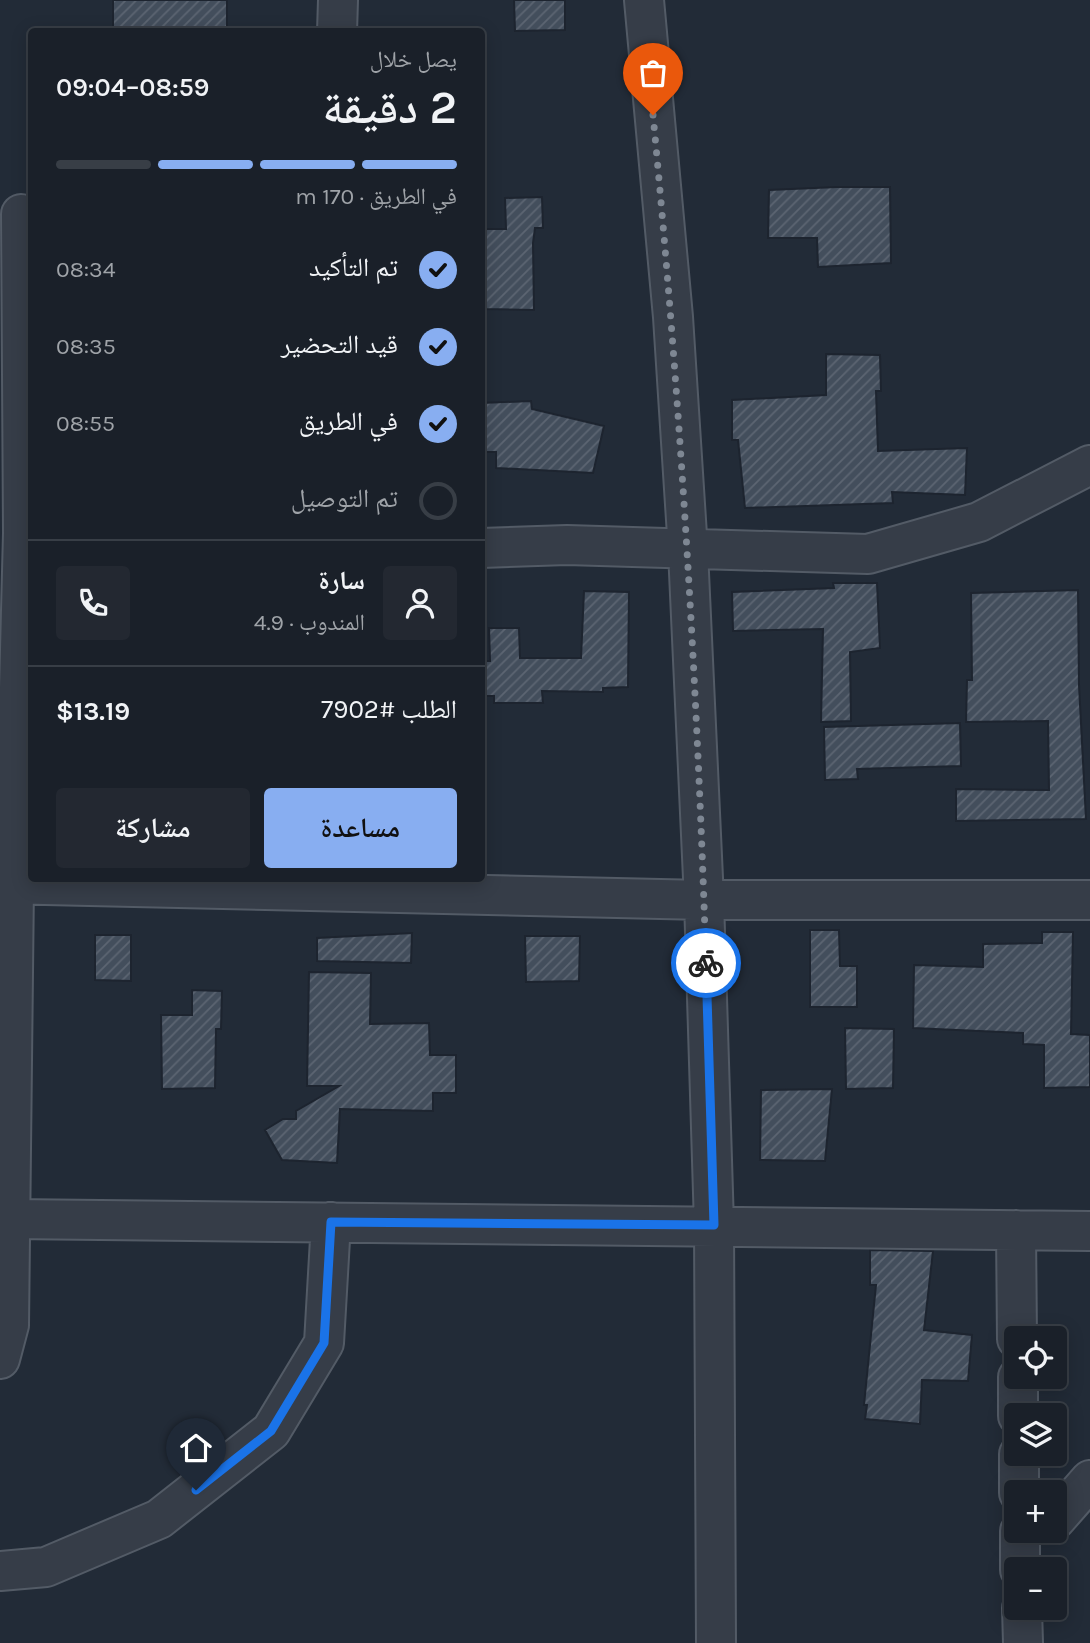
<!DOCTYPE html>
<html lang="ar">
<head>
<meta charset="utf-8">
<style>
	:root { --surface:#1a2029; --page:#232831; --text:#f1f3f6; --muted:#9fa3a8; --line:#383e46; --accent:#88aef1 }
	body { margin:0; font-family:Karla,"Noto Naskh Arabic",sans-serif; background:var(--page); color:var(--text); direction:rtl; height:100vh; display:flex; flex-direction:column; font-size:26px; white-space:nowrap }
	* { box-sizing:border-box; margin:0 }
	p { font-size:23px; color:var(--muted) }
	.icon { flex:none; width:38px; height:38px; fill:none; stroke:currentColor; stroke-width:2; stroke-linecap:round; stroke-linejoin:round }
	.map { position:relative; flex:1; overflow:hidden; direction:ltr }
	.panel { position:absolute; left:28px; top:28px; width:457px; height:854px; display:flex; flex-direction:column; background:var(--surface); border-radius:7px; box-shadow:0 4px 18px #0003,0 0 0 2px var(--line); direction:rtl }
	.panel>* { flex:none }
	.fabs { position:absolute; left:1004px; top:1326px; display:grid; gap:14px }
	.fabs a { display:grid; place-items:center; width:63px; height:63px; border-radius:7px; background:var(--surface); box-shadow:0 4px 18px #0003,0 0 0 2px var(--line); font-size:35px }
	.pin { position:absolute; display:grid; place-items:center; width:60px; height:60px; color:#fff; margin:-72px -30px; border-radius:50% 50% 50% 0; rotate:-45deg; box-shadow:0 0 7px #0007 }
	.pin .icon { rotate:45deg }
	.courier { position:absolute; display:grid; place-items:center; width:70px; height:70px; margin:-35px; border:5px solid #1a73e8; border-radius:50%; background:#fff; color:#222; box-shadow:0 2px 9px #0007 }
	.overview em { font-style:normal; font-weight:600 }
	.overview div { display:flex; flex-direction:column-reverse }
	.overview { display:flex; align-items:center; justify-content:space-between; height:119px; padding:0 28px }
	h1 { font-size:46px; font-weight:600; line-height:52px }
	.bar { display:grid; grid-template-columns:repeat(4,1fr); gap:10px 7px; align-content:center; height:84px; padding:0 28px }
	.bar i { height:9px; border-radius:5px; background:var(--line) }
	.bar .on { background:var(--accent) }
	.bar p { grid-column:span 4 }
	.line { display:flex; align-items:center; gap:18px; padding:0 28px; border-top:2px solid var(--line) }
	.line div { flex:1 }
	.round { display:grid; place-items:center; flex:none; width:74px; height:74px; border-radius:7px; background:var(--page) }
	ol { padding:0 28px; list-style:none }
	li { display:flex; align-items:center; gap:21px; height:77px }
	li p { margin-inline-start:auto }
	li .icon { padding:7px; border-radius:50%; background:var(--accent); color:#111; stroke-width:4 }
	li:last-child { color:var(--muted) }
	li i { width:38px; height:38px; border:4px solid var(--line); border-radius:50% }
	.action { display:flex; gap:14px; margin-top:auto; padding:14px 28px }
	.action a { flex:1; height:80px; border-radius:7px; background:var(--accent); color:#111; font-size:28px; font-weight:600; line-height:80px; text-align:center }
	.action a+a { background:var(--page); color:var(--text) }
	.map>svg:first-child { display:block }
	.building { fill:url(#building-hatch); stroke:#1d242f; stroke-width:2 }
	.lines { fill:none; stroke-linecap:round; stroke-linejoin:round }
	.minor-casing { stroke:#535b66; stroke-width:42 }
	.minor { stroke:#363d48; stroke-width:38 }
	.done { stroke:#7e8793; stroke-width:7; stroke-dasharray:0 12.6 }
	.route { stroke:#1a73e8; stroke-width:9 }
</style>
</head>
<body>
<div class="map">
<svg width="1090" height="1643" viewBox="0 0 1090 1643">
	<defs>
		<pattern id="building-hatch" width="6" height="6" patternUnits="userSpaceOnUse" patternTransform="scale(1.75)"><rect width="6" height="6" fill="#434e5c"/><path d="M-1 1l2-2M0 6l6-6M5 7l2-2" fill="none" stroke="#5c6572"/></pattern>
	</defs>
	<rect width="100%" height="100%" fill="#222b37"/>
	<!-- building -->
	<path class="building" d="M113 0H227V32H113Z
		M514 0H565V30L515 31Z
		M837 187H890L891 263 818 267 817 238H768L769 190Z
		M542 197 543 228H535L533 243 534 310 486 309V229H506L505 198Z
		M826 354 880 355 881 391H876L878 451 967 448 965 495 892 492 893 503 745 508 738 440H732V400L826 395Z
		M531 401 532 409 604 426 593 473 496 468V452H481V403Z
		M833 583H877L880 648 850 652 851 721 821 722 823 629 733 631 732 592 834 588Z
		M1078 590 1079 685 1086 819 956 821V789L1049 790 1048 721 966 722 967 680H972L971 593Z
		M584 591 629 592 628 687 603 688V692L542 691 543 703H494V696H481V661H490L489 628H519L520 658H581Z
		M960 723 961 766 857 769 858 779 825 780 824 727Z
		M810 930H839L840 966H857V1007H810Z
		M1042 932H1073L1071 1034 1090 1035V1087L1044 1088V1045L1023 1044V1033L913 1028 914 965 983 967V944L1042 943Z
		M412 933 411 963 317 961V938Z
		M95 935H131V981L95 980Z
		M525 936H580L579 981 526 982Z
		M309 972 371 973 370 1024 429 1023 430 1055H456V1093H433V1111L340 1109 337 1163 282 1160 265 1130 283 1119H296V1111L339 1086H307Z
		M192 990 222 991 221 1029H216L215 1088 162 1089 161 1015H192Z
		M845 1028 894 1029 893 1088 846 1089Z
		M832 1089 825 1161 760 1160 761 1090Z
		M870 1250 933 1251 924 1330 972 1335 968 1381 922 1380 920 1424 865 1419 867 1405H864L876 1285H870Z"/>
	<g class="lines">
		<defs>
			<path id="minor" d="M644 0 673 317 688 551 704 900 714 1225 716 1643
				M337 32 338 0
				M21 214 23 533
				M481 548 567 545 868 554 979 522 1090 465
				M0 884 704 900H1090
				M12 1219 1090 1231
				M1016 1230 1017 1339
				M0 1359 9 1325 14 884 23 533H32
				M1018 1377V1416
				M1019 1454V1493
				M1055 1520 1090 1480
				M1020 1531V1570
				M0 1571 46 1567 159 1519 271 1431 324 1343 331 1222
				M1022 1608 1023 1643"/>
		</defs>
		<!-- minor casing -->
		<use href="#minor" class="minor-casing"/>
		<!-- minor -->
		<use href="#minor" class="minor"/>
	</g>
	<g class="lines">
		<!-- done -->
		<path class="done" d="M653 115C680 397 697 680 706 963"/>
		<!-- route -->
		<path class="route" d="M196 1490 271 1431 324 1343 331 1222 714 1225 706 963"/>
	</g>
</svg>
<div class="fabs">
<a><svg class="icon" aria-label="locate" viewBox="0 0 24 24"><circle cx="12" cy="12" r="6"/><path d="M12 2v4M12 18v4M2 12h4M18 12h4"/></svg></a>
<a><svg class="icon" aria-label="layers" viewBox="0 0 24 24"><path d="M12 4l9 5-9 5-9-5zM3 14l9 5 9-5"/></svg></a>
<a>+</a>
<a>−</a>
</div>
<div class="pin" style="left:653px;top:115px;background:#ea580c"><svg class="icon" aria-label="bag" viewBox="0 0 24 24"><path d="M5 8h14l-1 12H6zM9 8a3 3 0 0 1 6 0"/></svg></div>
<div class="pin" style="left:196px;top:1490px;background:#1f2937"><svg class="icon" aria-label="home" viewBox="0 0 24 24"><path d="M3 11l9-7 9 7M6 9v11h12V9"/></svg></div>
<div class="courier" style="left:706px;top:963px"><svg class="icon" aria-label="bike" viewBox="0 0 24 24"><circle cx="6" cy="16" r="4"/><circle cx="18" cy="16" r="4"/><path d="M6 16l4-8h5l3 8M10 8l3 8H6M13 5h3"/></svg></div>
<section class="panel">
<div class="overview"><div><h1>2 دقيقة</h1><p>يصل خلال</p></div><em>08:59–09:04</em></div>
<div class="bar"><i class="on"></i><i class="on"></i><i class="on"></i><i></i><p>في الطريق · 170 m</p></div>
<ol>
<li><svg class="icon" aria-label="check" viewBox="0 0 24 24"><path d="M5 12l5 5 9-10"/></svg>تم التأكيد<p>08:34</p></li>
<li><svg class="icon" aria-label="check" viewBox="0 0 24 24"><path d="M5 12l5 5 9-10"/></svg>قيد التحضير<p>08:35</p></li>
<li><svg class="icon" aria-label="check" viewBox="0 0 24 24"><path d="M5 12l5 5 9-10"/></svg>في الطريق<p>08:55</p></li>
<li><i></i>تم التوصيل</li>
</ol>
<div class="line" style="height:126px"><a class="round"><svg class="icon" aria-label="person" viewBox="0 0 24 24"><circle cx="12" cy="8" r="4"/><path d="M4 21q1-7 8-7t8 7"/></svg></a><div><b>سارة</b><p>المندوب · 4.9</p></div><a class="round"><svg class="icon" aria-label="phone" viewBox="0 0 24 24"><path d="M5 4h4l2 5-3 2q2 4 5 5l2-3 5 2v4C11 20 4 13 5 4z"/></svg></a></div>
<div class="line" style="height:91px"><div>الطلب #7902</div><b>$13.19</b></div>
<div class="action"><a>مساعدة</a><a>مشاركة</a></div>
</section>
</div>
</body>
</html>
